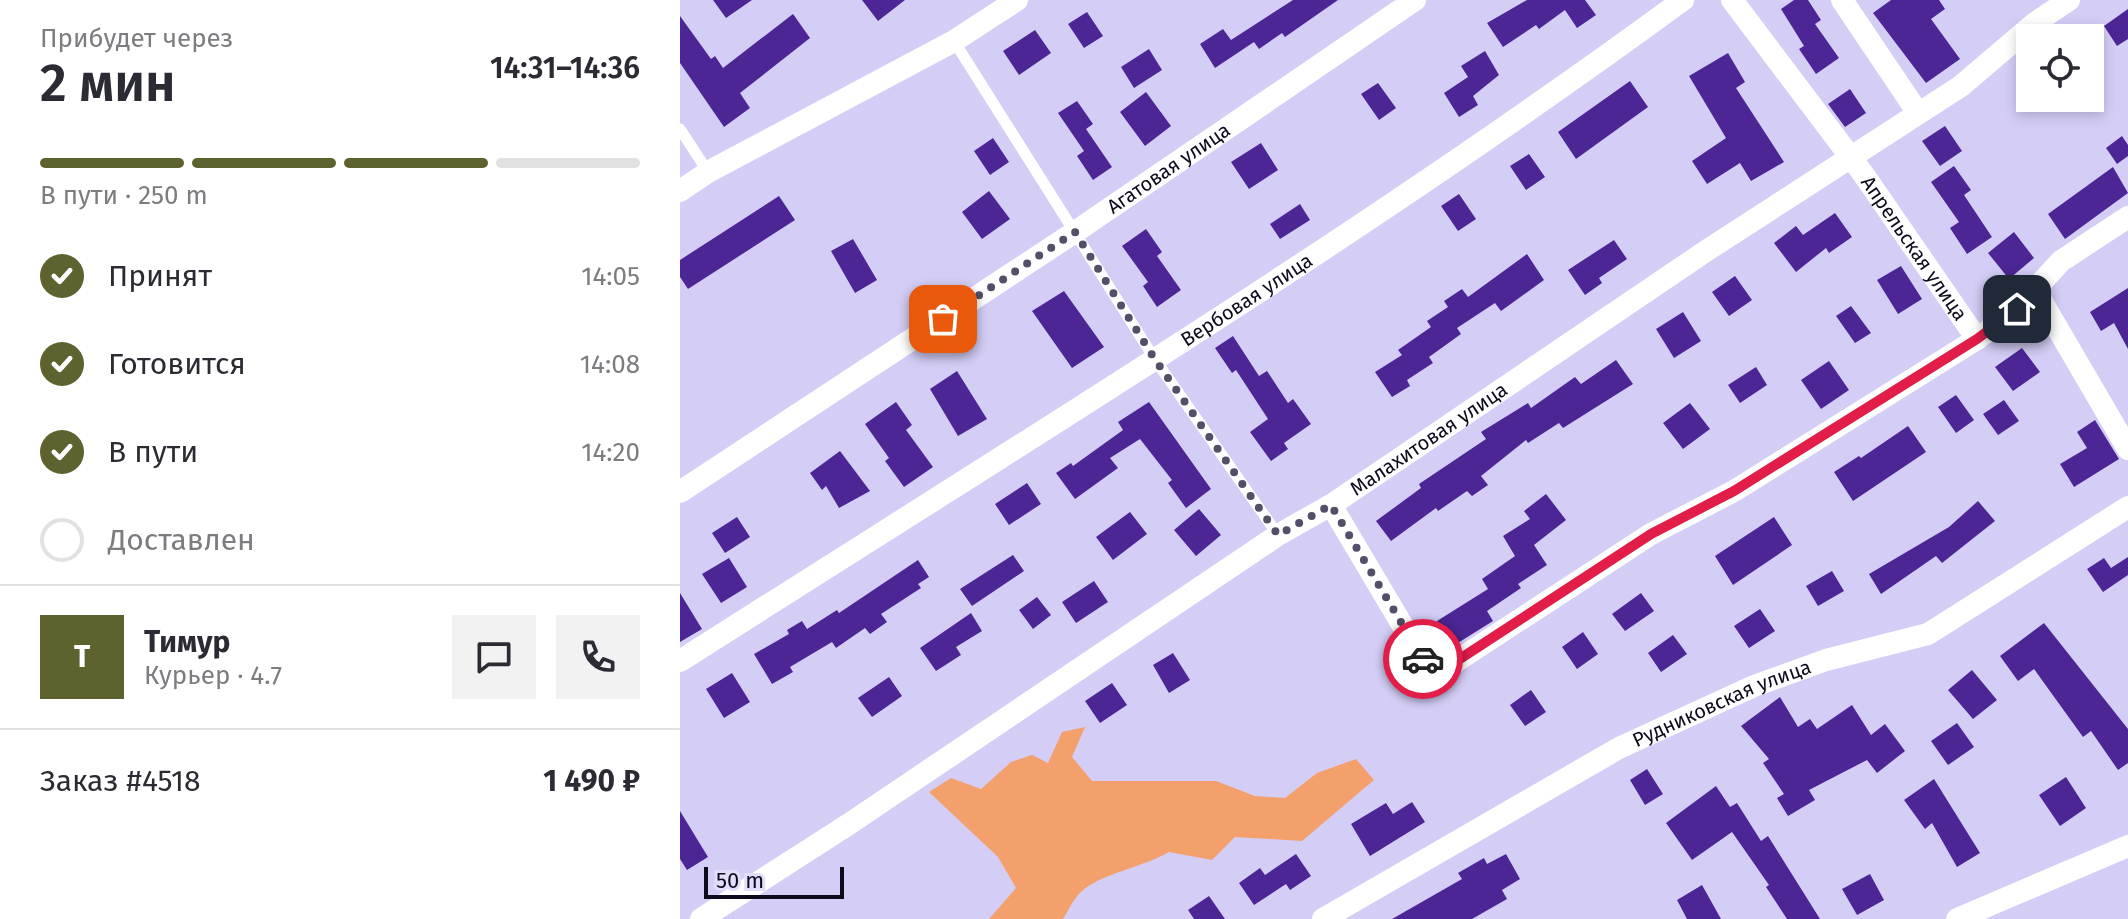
<!DOCTYPE html>
<html lang="ru">
<head>
<meta charset="utf-8">
<style>
	:root { --surface:#fff; --page:#f2f2f3; --text:#2b2b33; --muted:#7c7c81; --line:#e1e1e2; --accent:#5e622f }
	body { margin:0; font-family:"Fira Sans",sans-serif; background:var(--page); color:var(--text); height:100vh; display:flex; flex-direction:column; font-size:30px; white-space:nowrap }
	* { box-sizing:border-box; margin:0 }
	p { font-size:26px; color:var(--muted) }
	.icon { flex:none; width:44px; height:44px; fill:none; stroke:currentColor; stroke-width:2; stroke-linecap:round; stroke-linejoin:round }
	.map { position:relative; flex:1; overflow:hidden }
	.drawer { display:flex; flex-direction:column; background:var(--surface); width:680px }
	.drawer>* { flex:none }
	.tools { position:absolute; left:1336px; top:24px; display:grid; gap:16px }
	.tools a { display:grid; place-items:center; width:88px; height:88px; border-radius:0px; background:var(--surface); box-shadow:0 4px 12px #0003; font-size:40px }
	.scale { position:absolute; left:24px; bottom:20px; width:140px; box-sizing:border-box; padding-left:8px; border:4px solid #0e0a1b; border-top:0; font-size:22px; line-height:28px; white-space:nowrap; color:#0e0a1b; -webkit-text-stroke:6px #e1ddfc; paint-order:stroke }
	.pin { position:absolute; display:grid; place-items:center; width:68px; height:68px; color:#fff; margin:-34px; border-radius:16px; box-shadow:0 4px 12px #0006 }
	.courier { position:absolute; display:grid; place-items:center; width:80px; height:80px; margin:-40px; border:6px solid #e11d48; border-radius:50%; background:#fff; color:#222; box-shadow:0 2px 10px #0007 }
	.headline em { font-style:normal; font-weight:600 }
	.headline div { display:flex; flex-direction:column-reverse }
	.headline { display:flex; align-items:center; justify-content:space-between; height:136px; padding:0 40px }
	h1 { font-size:52px; font-weight:600; line-height:60px }
	.bar { display:grid; grid-template-columns:repeat(4,1fr); gap:12px 8px; align-content:center; height:96px; padding:0 40px }
	.bar i { height:10px; border-radius:6px; background:var(--line) }
	.bar .on { background:var(--accent) }
	.bar p { grid-column:span 4 }
	.line { display:flex; align-items:center; gap:20px; padding:0 40px; border-top:2px solid var(--line) }
	.line div { flex:1 }
	.round { display:grid; place-items:center; flex:none; width:84px; height:84px; border-radius:0px; background:var(--page) }
	ol { padding:0 40px; list-style:none }
	li { display:flex; align-items:center; gap:24px; height:88px }
	li p { margin-inline-start:auto }
	li .icon { padding:8px; border-radius:50%; background:var(--accent); color:#fff; stroke-width:4 }
	li:last-child { color:var(--muted) }
	li i { width:44px; height:44px; border:4px solid var(--line); border-radius:50% }
	main { display:flex; flex:1; min-height:0 }
	.map>svg:first-child { display:block }
	.green { fill:#f3a06c }
	.building { fill:#4c2695 }
	.lines { fill:none; stroke-linecap:round; stroke-linejoin:round }
	.lane { stroke:#fff; stroke-width:11 }
	.street { stroke:#fff; stroke-width:22 }
	.done { stroke:#534f68; stroke-width:8; stroke-dasharray:0 14.4 }
	.route { stroke:#e11d48; stroke-width:10 }
	.labels { text-anchor:middle; dominant-baseline:central; stroke-width:8; stroke-linejoin:round; paint-order:stroke }
	.street-label { font-size:20px; fill:#0e0a1b; stroke:#e1ddfc }
</style>
</head>
<body>
<main>
<section class="drawer">
<div class="headline"><div><h1>2 мин</h1><p>Прибудет через</p></div><em>14:31–14:36</em></div>
<div class="bar"><i class="on"></i><i class="on"></i><i class="on"></i><i></i><p>В пути · 250 m</p></div>
<ol>
<li><svg class="icon" aria-label="check" viewBox="0 0 24 24"><path d="M5 12l5 5 9-10"/></svg>Принят<p>14:05</p></li>
<li><svg class="icon" aria-label="check" viewBox="0 0 24 24"><path d="M5 12l5 5 9-10"/></svg>Готовится<p>14:08</p></li>
<li><svg class="icon" aria-label="check" viewBox="0 0 24 24"><path d="M5 12l5 5 9-10"/></svg>В пути<p>14:20</p></li>
<li><i></i>Доставлен</li>
</ol>
<div class="line" style="height:144px"><b class="round" style="background:var(--accent);color:#fff">Т</b><div><b>Тимур</b><p>Курьер · 4.7</p></div><a class="round"><svg class="icon" aria-label="chat" viewBox="0 0 24 24"><path d="M4 5h16v11H9l-5 4z"/></svg></a><a class="round"><svg class="icon" aria-label="phone" viewBox="0 0 24 24"><path d="M5 4h4l2 5-3 2q2 4 5 5l2-3 5 2v4C11 20 4 13 5 4z"/></svg></a></div>
<div class="line" style="height:104px"><div>Заказ #4518</div><b>1 490 ₽</b></div>
</section>
<div class="map">
<svg width="1448" height="919" viewBox="0 0 1448 919">
	<rect width="100%" height="100%" fill="#d4cef7"/>
	<!-- green -->
	<path class="green" d="M405 727 392 757 412 781H536L575 796 605 798 637 773 676 759 694 780 622 841 555 837 532 860 489 852C464 867 419 874 401 892 394 898 388 911 383 919H309L336 888 318 857 249 792 271 778 301 789 331 762 352 755 368 763 382 732Z"/>
	<!-- building -->
	<path class="building" d="M33 0H72L46 18Z
		M182 0H225L198 21Z
		M613 0H658L605 37 602 33 579 49 574 42 535 68 520 44 543 29 551 40Z
		M847 0H905L916 15 897 28 885 10 859 29 856 25 823 47 807 23Z
		M1114 0H1128L1141 20 1135 24 1159 58 1136 74 1119 49 1124 46 1101 9Z
		M1211 0H1259L1265 9 1251 19 1280 59 1246 83 1193 13Z
		M1448 9V39L1437 46 1424 26Z
		M407 12 423 36 404 48 388 24Z
		M113 14 130 38 60 93 70 108 44 127 0 63V16L31 59 35 56 43 68Z
		M355 30 371 53 339 75 323 51Z
		M469 49 482 70 454 88 441 67Z
		M805 51 819 75 793 96 798 105 779 117 764 93 788 77 781 66Z
		M1048 53 1065 82 1056 88 1104 162 1071 181 1060 163 1027 184 1012 161 1046 138 1009 76Z
		M950 81 968 107 896 159 878 132Z
		M698 83 716 108 699 120 681 94Z
		M1170 89 1186 113 1165 127 1148 104Z
		M466 92 491 126 465 146 440 112Z
		M397 101 413 124 406 129 432 167 413 180 397 156 404 151 378 113Z
		M1265 126 1282 151 1260 166 1242 141Z
		M1442 136 1448 145V156L1437 164 1426 148Z
		M313 138 329 162 310 175 294 151Z
		M581 143 598 170 569 189 551 162Z
		M849 154 865 177 846 190 830 166Z
		M1274 166 1291 190 1284 195 1312 237 1287 254 1270 228 1279 222 1251 182Z
		M1433 167 1448 193 1385 239 1368 214Z
		M309 191 330 219 302 239 282 212Z
		M779 194 796 219 778 231 761 206Z
		M99 196 115 220 8 289 0 277V260Z
		M620 204 630 220 600 239 590 224Z
		M1155 213 1172 237 1149 253 1146 248 1116 272 1094 243 1116 226 1123 235Z
		M466 229 482 252 477 256 501 290 477 307 463 286 468 282 442 246Z
		M1334 232 1354 258 1329 279 1308 253Z
		M173 239 197 280 175 293 151 251Z
		M934 240 947 259 919 278 922 283 905 295 888 270Z
		M847 254 864 280 821 311 815 303 777 328 781 334 749 357 753 363 727 380 730 386 712 397 695 372 722 355 718 350 751 327 747 321 768 307 764 301 782 289 788 297Z
		M1221 266 1242 299 1218 314 1197 280Z
		M1055 276 1072 300 1049 316 1032 292Z
		M1448 288V349L1434 323 1421 331 1410 312Z
		M384 291 424 347 392 368 352 311Z
		M1171 306 1191 333 1175 343 1156 316Z
		M1003 312 1021 341 994 358 976 329Z
		M553 336 579 376 587 371 608 403 613 399 631 424 604 443 608 449 591 461 570 432 588 419 556 370 552 373 535 348Z
		M1342 348 1360 372 1333 391 1315 367Z
		M936 360 953 384 883 428 879 423 848 443 846 440 801 476 808 485 792 496 787 491 758 511 756 508 711 541 696 521 741 488 739 484 806 439 801 432 848 403 851 408 895 377 901 384Z
		M1149 361 1169 390 1141 409 1121 380Z
		M1076 367 1087 385 1060 403 1048 385Z
		M277 371 307 419 278 436 250 389Z
		M1276 395 1294 420 1276 433 1258 407Z
		M1324 400 1339 421 1318 435 1303 414Z
		M216 402 232 425 226 430 253 467 224 487 205 461 209 458 185 424Z
		M469 402 531 489 506 508 488 483 492 480 460 439 430 458 438 468 395 499 376 473 391 463 393 466 443 430 438 422Z
		M1010 403 1030 429 1003 449 983 423Z
		M1415 420 1439 459 1394 487 1380 464 1407 448 1397 432Z
		M1228 426 1246 452 1173 501 1154 472 1179 456 1181 458Z
		M160 451 190 491 159 508 146 486 142 490 130 473Z
		M347 483 361 504 329 525 315 504Z
		M866 494 886 520 854 545 867 565 838 584 841 588 807 611 813 621 773 646 757 621 808 589 802 579 835 556 823 536 850 519 844 511Z
		M1298 501 1315 521 1262 563 1256 556 1201 594 1189 574 1269 527Z
		M519 509 541 535 516 556 494 530Z
		M450 512 467 534 433 560 416 537Z
		M57 517 70 537 45 553 32 533Z
		M1094 517 1112 545 1053 585 1035 556Z
		M333 555 344 571 292 606 280 589Z
		M1448 557V575L1423 592 1407 569 1424 558 1431 568Z
		M49 558 67 587 41 603 22 574Z
		M238 560 249 577 238 584 241 588 201 614 207 622 190 634 185 628 156 648 152 642 110 667 113 672 92 684 74 654 109 634 107 630 122 621 127 629 157 610 159 613Z
		M1152 571 1164 591 1138 606 1126 586Z
		M414 581 428 602 396 623 382 602Z
		M0 593 22 629 0 642Z
		M961 593 974 611 945 631 932 614Z
		M357 597 371 615 353 629 339 610Z
		M1080 609 1095 631 1069 648 1054 626Z
		M291 613 302 631 276 647 281 655 256 671 240 648Z
		M1364 623 1448 729V763L1438 770 1411 731 1403 737 1354 669 1338 681 1320 656Z
		M903 632 918 654 897 669 882 647Z
		M993 635 1007 654 981 672 968 653Z
		M493 653 510 680 489 693 473 665Z
		M1292 670 1317 700 1293 719 1268 690Z
		M52 673 70 702 44 718 26 689Z
		M209 677 222 696 192 717 178 698Z
		M432 683 447 705 420 723 405 701Z
		M851 690 866 712 845 726 830 705Z
		M1100 697 1118 727 1130 719 1137 729 1172 705 1191 735 1205 724 1225 751 1197 773 1187 760 1129 790 1135 800 1108 816 1097 798 1104 794 1083 763 1089 759 1061 726Z
		M1277 723 1294 747 1268 765 1251 741Z
		M967 769 983 794 965 805 950 780Z
		M1386 777 1406 808 1380 826 1359 795Z
		M1254 779 1300 853 1277 867 1252 823 1245 829 1224 800Z
		M1036 786 1050 807 1057 803 1081 841 1088 836 1140 919H1107L1086 887 1089 885 1052 832 1012 860 986 823Z
		M732 802 745 822 690 856 671 824 706 803 713 814Z
		M0 811 28 857 7 870 0 859Z
		M616 854 631 876 610 890 606 884 574 905 559 883 580 868 585 875Z
		M826 854 840 879 822 890 827 899 792 919H712L782 879 778 873 804 858 807 864Z
		M1190 874 1204 900 1177 915 1162 889Z
		M1022 885 1041 919H1007L997 900Z
		M529 896 545 919H514L508 910Z"/>
	<g class="lines">
		<!-- lane -->
		<path class="lane" d="M274 41 474 358 598 535
			M0 129 28 172"/>
		<!-- street -->
		<g class="street">
			<path id="s1" d="M1052 0 1184 175 1297 339"/>
			<path d="M1162 0 1238 113"/>
			<path d="M0 191 28 172 274 41 337 0"/>
			<path d="M1354 288 1448 449"/>
			<path id="s2" d="M0 492 395 232 735 0"/>
			<path d="M651 505 749 670 769 666 971 534 1054 491 1297 339 1337 309 1381 261 1448 217"/>
			<path id="s3" d="M0 661C337 446 680 237 1003 0"/>
			<path id="s4" d="M21 919 169 824 598 535 651 505 1029 249 1281 86 1355 23 1389 0"/>
			<path id="s5" d="M643 919 939 748 1074 686 1146 660 1248 634 1448 507"/>
			<path d="M1277 919 1448 846"/>
		</g>
	</g>
	<g class="lines">
		<!-- done -->
		<path class="done" d="M263 319 395 232 474 358 598 535 651 505 743 659"/>
		<!-- route -->
		<path class="route" d="M743 659 749 670 769 666 971 534 1054 491 1297 339 1337 309"/>
	</g>
	<g class="labels">
		<!-- street labels -->
		<g class="street-label">
			<text stroke="none"><textPath href="#s2" startOffset="586">Агатовая улица</textPath></text>
			<text stroke="none"><textPath href="#s1" startOffset="308">Апрельская улица</textPath></text>
			<text stroke="none"><textPath href="#s3" startOffset="672">Вербовая улица</textPath></text>
			<text stroke="none"><textPath href="#s4" startOffset="872">Малахитовая улица</textPath></text>
			<text stroke="none"><textPath href="#s5" startOffset="454">Рудниковская улица</textPath></text>
		</g>
	</g>
</svg>
<div class="tools">
<a><svg class="icon" aria-label="locate" viewBox="0 0 24 24"><circle cx="12" cy="12" r="6"/><path d="M12 2v4M12 18v4M2 12h4M18 12h4"/></svg></a>
</div>
<div class="scale">50 m</div>
<div class="pin" style="left:263px;top:319px;background:#ea580c"><svg class="icon" aria-label="bag" viewBox="0 0 24 24"><path d="M5 8h14l-1 12H6zM9 8a3 3 0 0 1 6 0"/></svg></div>
<div class="pin" style="left:1337px;top:309px;background:#1f2937"><svg class="icon" aria-label="home" viewBox="0 0 24 24"><path d="M3 11l9-7 9 7M6 9v11h12V9"/></svg></div>
<div class="courier" style="left:743px;top:659px"><svg class="icon" aria-label="car" viewBox="0 0 24 24"><path d="M5 17H2v-5l4-1 3-4h7l3 4 3 1v5h-3M9 17h6M6 11h13"/><circle cx="7" cy="17" r="2"/><circle cx="17" cy="17" r="2"/></svg></div>
</div>
</main>
</body>
</html>
